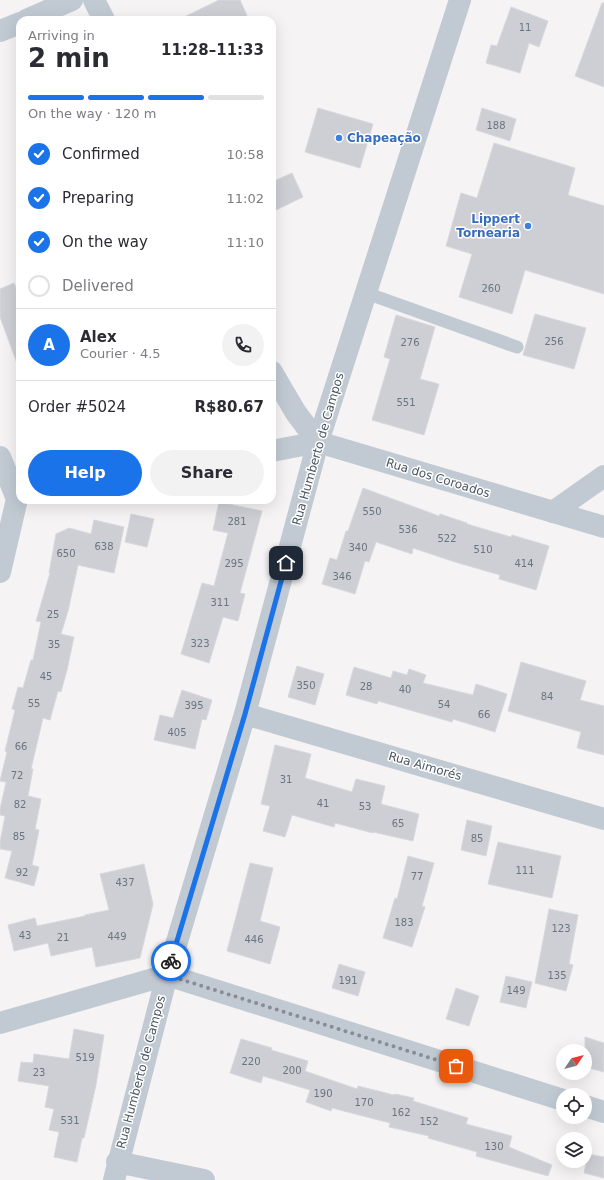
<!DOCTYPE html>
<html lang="en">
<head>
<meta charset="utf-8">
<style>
	:root { --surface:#fff; --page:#f2f2f3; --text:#2b2b33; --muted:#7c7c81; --line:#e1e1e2; --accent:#1a73e8 }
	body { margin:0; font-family:"DejaVu Sans",sans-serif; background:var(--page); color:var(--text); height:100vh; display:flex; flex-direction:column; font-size:15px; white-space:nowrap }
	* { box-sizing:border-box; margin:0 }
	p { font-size:13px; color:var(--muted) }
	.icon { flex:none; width:22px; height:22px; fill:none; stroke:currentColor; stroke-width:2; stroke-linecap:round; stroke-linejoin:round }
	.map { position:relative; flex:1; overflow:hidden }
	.side { position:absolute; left:16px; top:16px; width:260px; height:488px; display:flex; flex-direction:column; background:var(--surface); border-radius:12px; box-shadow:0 4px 16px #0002 }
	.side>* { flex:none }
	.needle { width:26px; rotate:55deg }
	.fabs { position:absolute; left:556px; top:1044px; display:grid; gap:8px }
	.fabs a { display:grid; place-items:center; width:36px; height:36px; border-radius:50%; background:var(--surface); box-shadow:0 4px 16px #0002; font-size:20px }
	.pin { position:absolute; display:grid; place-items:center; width:34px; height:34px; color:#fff; margin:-17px; border-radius:8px; box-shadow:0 2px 6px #0006 }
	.courier { position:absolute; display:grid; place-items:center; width:40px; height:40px; margin:-20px; border:3px solid #1a73e8; border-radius:50%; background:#fff; color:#222; box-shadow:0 1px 5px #0007 }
	.headline em { font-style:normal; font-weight:700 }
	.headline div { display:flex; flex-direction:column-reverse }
	.headline { display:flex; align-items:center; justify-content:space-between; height:68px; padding:0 12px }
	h1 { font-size:26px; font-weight:700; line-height:30px }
	.bar { display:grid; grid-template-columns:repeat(4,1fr); gap:6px 4px; align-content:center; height:48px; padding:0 12px }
	.bar i { height:5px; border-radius:3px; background:var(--line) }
	.bar .current { background:var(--accent) }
	.bar p { grid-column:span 4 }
	.line { display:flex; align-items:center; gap:10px; padding:0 12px; border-top:1px solid var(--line) }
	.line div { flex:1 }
	.round { display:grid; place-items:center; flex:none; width:42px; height:42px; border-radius:21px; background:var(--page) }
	ol { padding:0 12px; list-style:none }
	li { display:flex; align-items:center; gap:12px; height:44px }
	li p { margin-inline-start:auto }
	li .icon { padding:4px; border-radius:50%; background:var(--accent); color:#fff; stroke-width:4 }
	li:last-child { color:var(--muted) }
	li i { width:22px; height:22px; border:2px solid var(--line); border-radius:50% }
	.button { display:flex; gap:8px; margin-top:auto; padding:8px 12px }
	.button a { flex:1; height:46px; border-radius:24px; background:var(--accent); color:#fff; font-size:16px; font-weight:700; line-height:46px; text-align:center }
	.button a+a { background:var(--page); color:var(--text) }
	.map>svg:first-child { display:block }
	.building { fill:#cdcfd5; stroke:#d7d9de }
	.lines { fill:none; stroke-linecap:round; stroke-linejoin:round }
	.service { stroke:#c1cad2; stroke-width:13 }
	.minor { stroke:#c1cad2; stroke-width:22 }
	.tertiary { stroke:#c1cad2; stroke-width:22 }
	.done { stroke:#868d94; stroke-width:4; stroke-dasharray:0 7.2 }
	.route { stroke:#1a73e8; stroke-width:5 }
	.shop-dot { fill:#3f7fe0; stroke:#fff; stroke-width:1.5 }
	.labels { text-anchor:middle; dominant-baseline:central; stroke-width:3; stroke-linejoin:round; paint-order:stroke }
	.number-label { font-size:10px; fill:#6b747e }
	.shop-label { font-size:12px; font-weight:bold; fill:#366cbe; stroke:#fff; text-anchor:start }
	.street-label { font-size:12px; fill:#4a5661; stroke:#fff }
</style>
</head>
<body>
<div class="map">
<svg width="604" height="1180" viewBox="0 0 604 1180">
	<rect width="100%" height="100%" fill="#f5f3f3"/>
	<!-- building -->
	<path class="building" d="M219 0H240L249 20H178Z
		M602 3H604V87L575 76Z
		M511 7 548 21 539 47 529 43 520 73 486 63 491 45 497 46Z
		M318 108 373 124 360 168 305 152Z
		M482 108 516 119 510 141 476 130Z
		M494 143 575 168 568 195 604 206V294L525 270 512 314 459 297 472 254 446 246 461 193 477 198Z
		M292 173 303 197 272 212V182Z
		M14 283 20 298V365L18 366 0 317V289Z
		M535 314 586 328 574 369 523 355Z
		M396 315 435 327 420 379 439 384 424 435 372 420 390 359 384 357Z
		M363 488 439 516 440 514 467 523V524L511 537 512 535 549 546 536 590 499 579 500 575 455 562 413 548 412 554 376 542 369 562 365 561 355 594 322 584 330 558 337 560 346 531H348Z
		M219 502 262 511 240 593 245 594 238 621 223 617 209 663 181 654 202 583 214 586 228 533 213 530Z
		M131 514 154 519 147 547 125 542Z
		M94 520 124 527 114 573 78 565 68 611 61 634 74 637 67 670 61 692 58 691 50 720 43 718 31 769H33L28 796 41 799 35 829 39 830 32 865 39 867 34 886 5 878 12 851 0 849V842L5 816 0 815V809L6 782 0 781 7 752 5 751 15 710 12 709 18 687 23 688 31 660H33L41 622 36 621 50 573H49L56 534 69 528 91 534Z
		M521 662 586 681 580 700 604 706V755L577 748 581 732 508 711Z
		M297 666 324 674 315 705 288 697Z
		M354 667 391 678 393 671 407 675 409 669 426 675 423 683 473 695 476 684 507 694 495 732 453 719 452 722 378 701 377 704 346 695Z
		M182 690 212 700 206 720 202 719 195 749 154 740 160 715 173 718Z
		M275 745 311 754 305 778 352 792 356 779 385 786 381 804 419 814 413 841 373 832V833L335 823 334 827 292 815 285 837 263 831 270 806 261 804Z
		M467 820 492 826 486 856 461 850Z
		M498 842 561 856 552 898 488 884Z
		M408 856 434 863 422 906 425 907 412 947 383 938 395 898 397 899Z
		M250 863 273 868 260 921 280 927 270 964 227 951Z
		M144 864 153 904 140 958 96 967 92 947 51 956 48 943 14 951 8 925 35 918 37 926 85 916V915L109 910 100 874Z
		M549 909 578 915 569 964 573 965 566 991 535 983Z
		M339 964 365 972 358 996 332 988Z
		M506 976 532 982 526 1008 500 1002Z
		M456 988 479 996 469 1026 446 1019Z
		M74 1029 104 1035 96 1085 84 1138H82L77 1162 54 1157 59 1132 49 1130 54 1109 45 1107 49 1086 18 1081 21 1062 33 1063 34 1054 69 1059Z
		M585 1037 604 1043V1072L585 1067Z
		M241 1039 272 1048 271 1050 308 1061 305 1071 357 1089 358 1086 394 1095 395 1094 414 1098 413 1101 468 1118 466 1124 512 1136 509 1147 552 1165 548 1176 476 1156 477 1152 428 1138 429 1136 389 1127 390 1123 332 1108 331 1111 306 1102 310 1090 263 1076 261 1083 230 1073Z
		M588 1154 604 1157V1178L584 1173Z"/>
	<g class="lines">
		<!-- service -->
		<path class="service" d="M366 293 517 347"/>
		<!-- minor -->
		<path class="minor" d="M26 20 72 0
			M0 31 20 23
			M0 457 17 499 0 572
			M553 512 604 476
			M245 714 604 819
			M167 975 563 1100
			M0 1023 167 975
			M585 1106 604 1112
			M117 1162 204 1180
			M114 1180 167 975 245 714 318 442 272 451"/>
		<!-- tertiary -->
		<path class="tertiary" d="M94 0 104 20
			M272 372 296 413 318 442
			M318 442 460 0
			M318 442 604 527"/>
	</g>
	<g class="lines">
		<!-- done -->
		<path class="done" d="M171 961 167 975 456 1066"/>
		<!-- route -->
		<path class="route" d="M171 961 245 714 286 563"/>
	</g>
	<!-- markers -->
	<g class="shop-dot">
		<circle cx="339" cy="138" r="4"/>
		<circle cx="528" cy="226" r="4"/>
	</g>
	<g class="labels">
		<!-- number labels -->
		<g class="number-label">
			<text x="525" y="27">11</text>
			<text x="496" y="125">188</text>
			<text x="491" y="288">260</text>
			<text x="554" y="341">256</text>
			<text x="410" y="342">276</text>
			<text x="406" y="402">551</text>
			<text x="372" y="511">550</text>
			<text x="237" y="521">281</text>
			<text x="408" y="529">536</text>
			<text x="447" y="538">522</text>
			<text x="104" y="546">638</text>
			<text x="358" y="547">340</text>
			<text x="483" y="549">510</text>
			<text x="66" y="553">650</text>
			<text x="234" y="563">295</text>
			<text x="524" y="563">414</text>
			<text x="342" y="576">346</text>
			<text x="220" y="602">311</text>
			<text x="53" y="614">25</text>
			<text x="200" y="643">323</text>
			<text x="54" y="644">35</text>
			<text x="46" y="676">45</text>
			<text x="306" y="685">350</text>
			<text x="366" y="686">28</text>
			<text x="405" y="689">40</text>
			<text x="547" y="696">84</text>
			<text x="34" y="703">55</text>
			<text x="444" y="704">54</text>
			<text x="194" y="705">395</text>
			<text x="484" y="714">66</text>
			<text x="177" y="732">405</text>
			<text x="21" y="746">66</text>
			<text x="17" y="775">72</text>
			<text x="286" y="779">31</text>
			<text x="323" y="803">41</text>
			<text x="20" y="804">82</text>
			<text x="365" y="806">53</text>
			<text x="398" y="823">65</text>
			<text x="19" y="836">85</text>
			<text x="477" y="838">85</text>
			<text x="525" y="870">111</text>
			<text x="22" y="872">92</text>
			<text x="417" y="876">77</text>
			<text x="125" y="882">437</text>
			<text x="404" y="922">183</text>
			<text x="561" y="928">123</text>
			<text x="25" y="935">43</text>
			<text x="117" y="936">449</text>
			<text x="63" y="937">21</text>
			<text x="254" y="939">446</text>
			<text x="557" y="975">135</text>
			<text x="348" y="980">191</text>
			<text x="516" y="990">149</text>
			<text x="85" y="1057">519</text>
			<text x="251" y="1061">220</text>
			<text x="292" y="1070">200</text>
			<text x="39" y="1072">23</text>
			<text x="323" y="1093">190</text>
			<text x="364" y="1102">170</text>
			<text x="401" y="1112">162</text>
			<text x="70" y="1120">531</text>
			<text x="429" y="1121">152</text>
			<text x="494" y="1146">130</text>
		</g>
		<!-- shop labels -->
		<g class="shop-label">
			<text x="347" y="138">Chapeação</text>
			<text x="520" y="219" text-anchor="end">Lippert<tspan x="520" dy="14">Tornearia</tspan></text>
		</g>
		<!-- street labels -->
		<g class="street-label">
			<text transform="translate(318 449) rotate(-74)">Rua Humberto de Campos</text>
			<text transform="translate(438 478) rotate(17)">Rua dos Coroados</text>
			<text transform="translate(425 766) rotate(16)">Rua Aimorés</text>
			<text transform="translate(141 1072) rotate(-75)">Rua Humberto de Campos</text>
		</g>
	</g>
</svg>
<div class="fabs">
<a><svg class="needle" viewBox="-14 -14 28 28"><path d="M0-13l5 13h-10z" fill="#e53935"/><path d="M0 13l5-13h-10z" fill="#7c7c81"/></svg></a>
<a><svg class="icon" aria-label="locate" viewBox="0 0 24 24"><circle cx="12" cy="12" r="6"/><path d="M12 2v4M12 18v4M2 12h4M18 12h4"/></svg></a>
<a><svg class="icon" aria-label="layers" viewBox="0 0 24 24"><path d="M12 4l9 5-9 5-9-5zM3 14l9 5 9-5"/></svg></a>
</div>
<div class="pin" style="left:456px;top:1066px;background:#ea580c"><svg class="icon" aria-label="bag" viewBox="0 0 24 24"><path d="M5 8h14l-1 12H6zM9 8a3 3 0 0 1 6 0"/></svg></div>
<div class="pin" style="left:286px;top:563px;background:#1f2937"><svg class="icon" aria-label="home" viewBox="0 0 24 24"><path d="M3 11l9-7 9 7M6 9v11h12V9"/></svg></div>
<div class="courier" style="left:171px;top:961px"><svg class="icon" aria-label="bike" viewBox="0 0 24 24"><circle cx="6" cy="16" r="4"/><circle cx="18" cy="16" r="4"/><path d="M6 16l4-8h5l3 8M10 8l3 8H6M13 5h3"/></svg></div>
<section class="side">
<div class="headline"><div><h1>2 min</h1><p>Arriving in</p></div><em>11:28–11:33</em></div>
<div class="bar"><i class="current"></i><i class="current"></i><i class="current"></i><i></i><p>On the way · 120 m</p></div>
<ol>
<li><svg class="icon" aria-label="check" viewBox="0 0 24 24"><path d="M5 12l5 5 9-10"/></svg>Confirmed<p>10:58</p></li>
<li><svg class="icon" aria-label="check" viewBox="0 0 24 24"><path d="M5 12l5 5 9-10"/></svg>Preparing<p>11:02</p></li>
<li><svg class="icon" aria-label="check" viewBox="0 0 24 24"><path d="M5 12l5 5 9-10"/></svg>On the way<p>11:10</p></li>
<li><i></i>Delivered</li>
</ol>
<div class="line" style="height:72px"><b class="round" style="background:var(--accent);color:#fff">A</b><div><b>Alex</b><p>Courier · 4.5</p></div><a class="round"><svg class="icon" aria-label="phone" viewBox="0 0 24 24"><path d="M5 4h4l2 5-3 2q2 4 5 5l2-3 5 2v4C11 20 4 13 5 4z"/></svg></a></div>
<div class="line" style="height:52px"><div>Order #5024</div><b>R$80.67</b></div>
<div class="button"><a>Help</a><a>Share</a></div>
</section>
</div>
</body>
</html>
